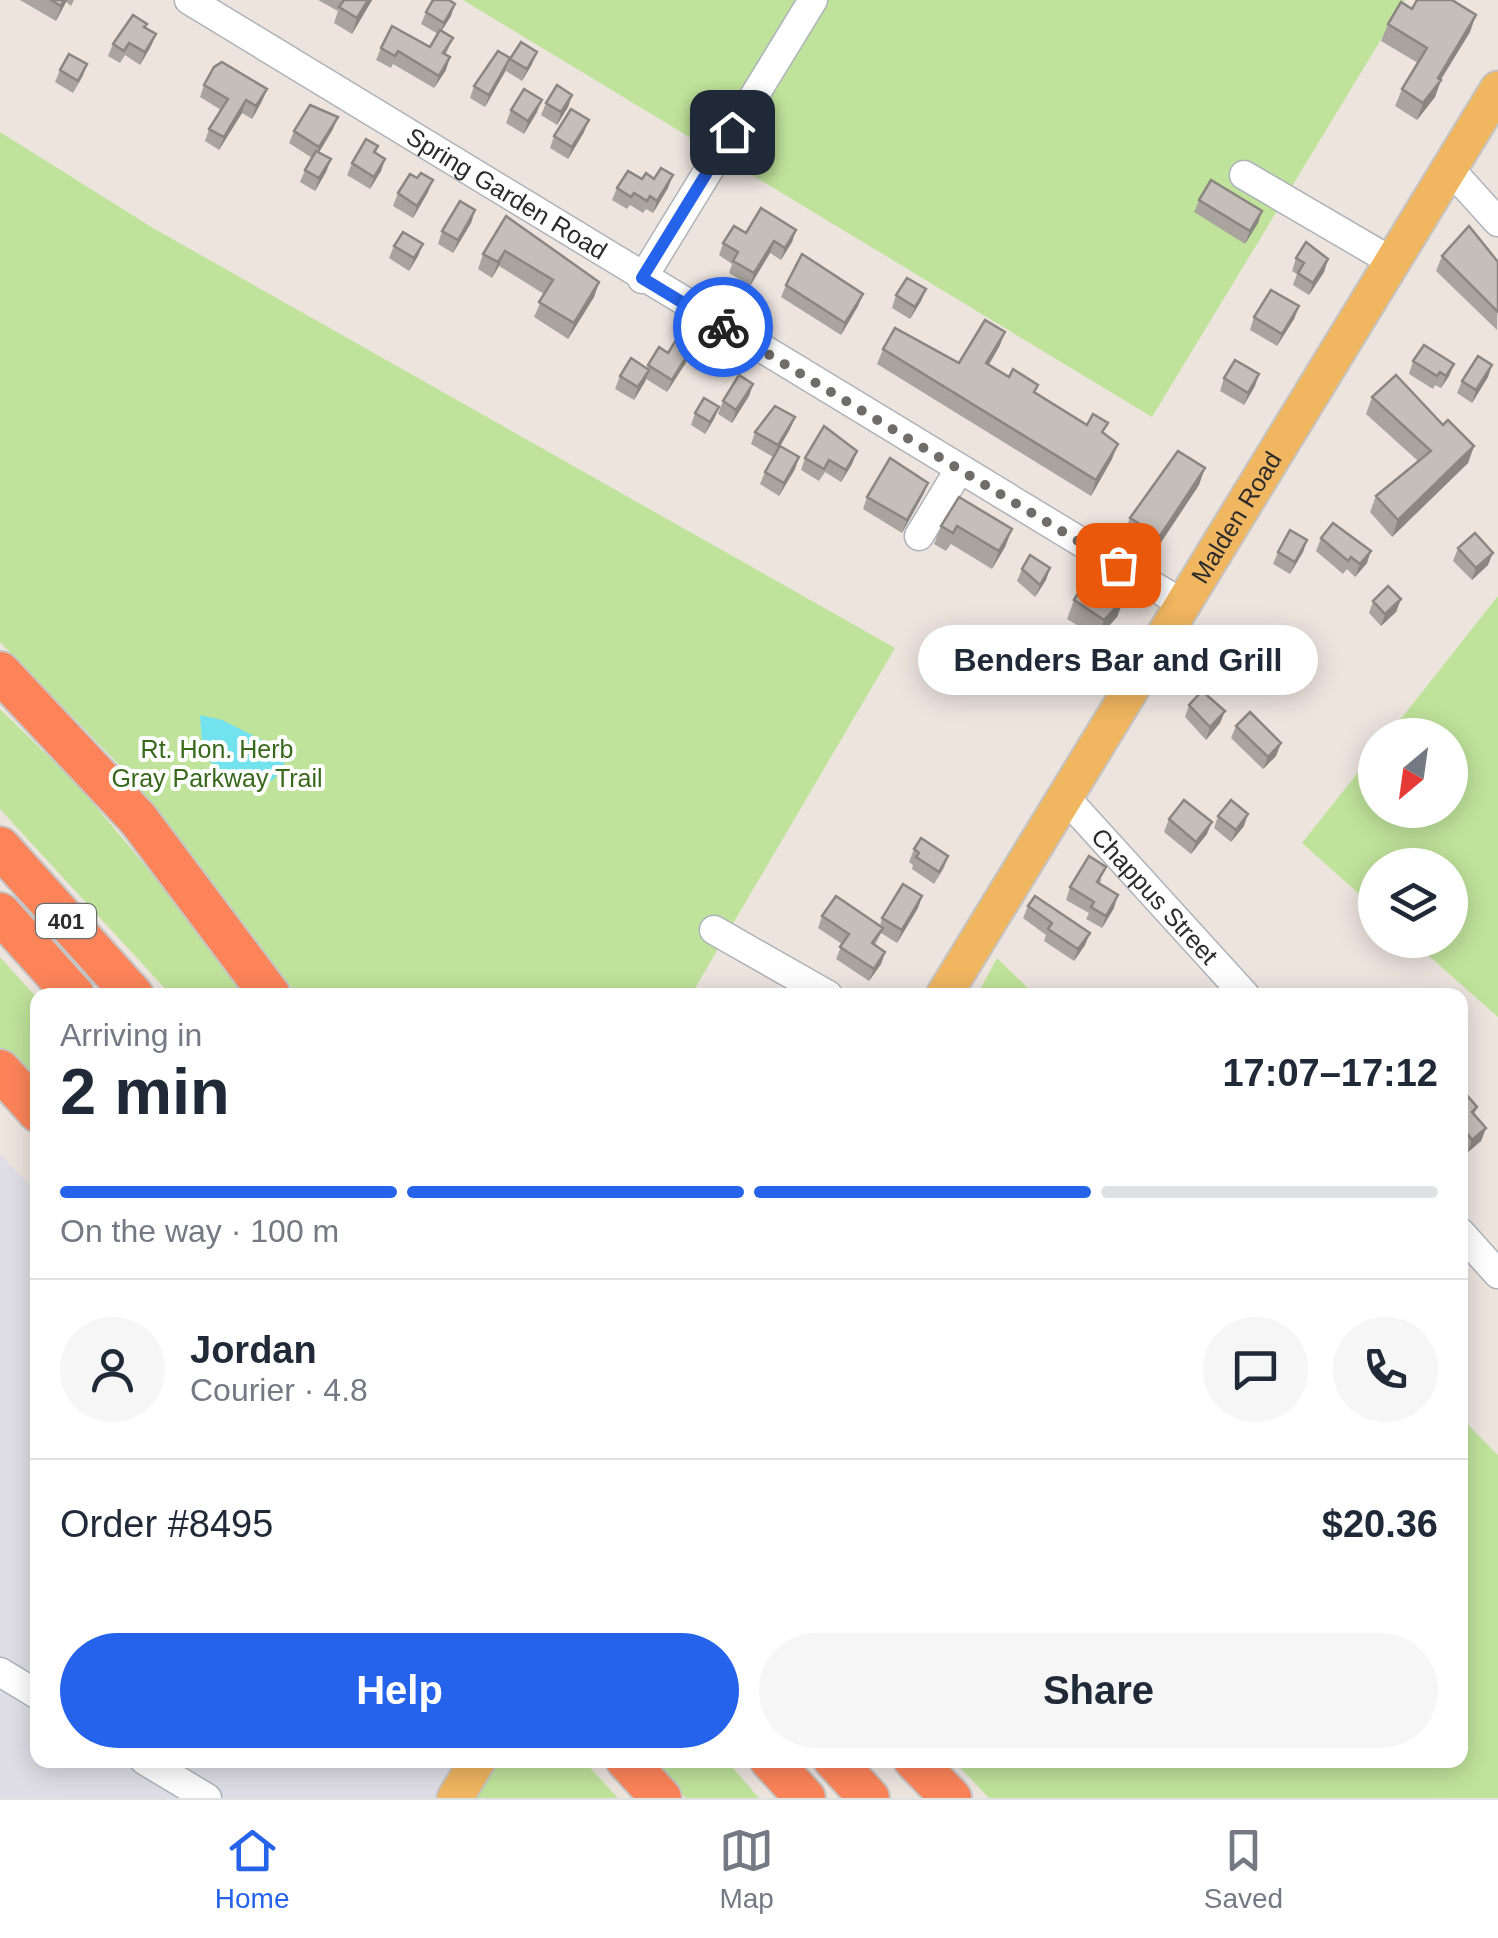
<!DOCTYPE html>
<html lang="en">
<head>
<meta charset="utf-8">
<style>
	:root { --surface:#fff; --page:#f6f6f7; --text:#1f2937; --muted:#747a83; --line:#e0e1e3; --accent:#2563eb }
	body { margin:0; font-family:Arial,sans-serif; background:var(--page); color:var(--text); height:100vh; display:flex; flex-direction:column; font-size:38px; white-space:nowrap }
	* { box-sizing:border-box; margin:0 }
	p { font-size:32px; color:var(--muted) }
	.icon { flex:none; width:55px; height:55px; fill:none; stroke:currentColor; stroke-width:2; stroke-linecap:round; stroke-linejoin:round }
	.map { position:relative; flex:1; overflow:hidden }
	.side { position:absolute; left:30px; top:988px; width:1438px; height:780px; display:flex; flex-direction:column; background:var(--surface); border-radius:20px; box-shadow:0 5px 25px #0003 }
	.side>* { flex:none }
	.needle { width:65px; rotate:209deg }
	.controls { position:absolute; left:1358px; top:718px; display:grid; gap:20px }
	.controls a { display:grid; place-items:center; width:110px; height:110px; border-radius:50%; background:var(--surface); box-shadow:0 5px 25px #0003; font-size:50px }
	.pin { position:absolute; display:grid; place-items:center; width:85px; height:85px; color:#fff; margin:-42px; border-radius:20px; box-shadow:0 5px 15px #0006 }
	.courier { position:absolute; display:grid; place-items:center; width:100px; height:100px; margin:-50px; border:8px solid #2563eb; border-radius:50%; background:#fff; color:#222; box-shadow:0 2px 12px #0007 }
	.bubble { position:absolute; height:70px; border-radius:35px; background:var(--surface); box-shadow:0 5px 25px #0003; font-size:32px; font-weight:700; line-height:70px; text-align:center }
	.headline em { font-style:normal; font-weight:700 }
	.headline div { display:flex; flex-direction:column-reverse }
	.headline { display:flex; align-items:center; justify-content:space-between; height:170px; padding:0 30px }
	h1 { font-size:65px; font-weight:700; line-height:75px }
	.bar { display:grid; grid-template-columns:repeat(4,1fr); gap:15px 10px; align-content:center; height:120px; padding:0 30px }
	.bar i { height:12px; border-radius:8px; background:var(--line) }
	.bar .selected { background:var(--accent) }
	.bar p { grid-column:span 4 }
	.line { display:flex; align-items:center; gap:25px; padding:0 30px; border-top:2px solid var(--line) }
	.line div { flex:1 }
	.round { display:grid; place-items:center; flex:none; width:105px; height:105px; border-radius:52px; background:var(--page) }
	.button { display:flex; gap:20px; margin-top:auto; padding:20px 30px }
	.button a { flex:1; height:115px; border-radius:60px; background:var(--accent); color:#fff; font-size:40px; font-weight:700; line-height:115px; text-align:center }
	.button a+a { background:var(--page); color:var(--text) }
	.tab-bar { display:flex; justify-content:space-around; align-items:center; height:140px; border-top:2px solid var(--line); background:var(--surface); font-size:28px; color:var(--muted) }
	.tab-bar a { display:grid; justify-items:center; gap:5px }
	.tab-bar .selected { color:var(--accent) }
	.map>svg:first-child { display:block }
	.industrial { fill:#dfdee6 }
	.green { fill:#bfe39b }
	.water { fill:#72e2ee }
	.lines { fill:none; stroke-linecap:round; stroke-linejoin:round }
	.minor-casing { stroke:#aeb3bb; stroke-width:31 }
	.major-casing { stroke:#c4c4c4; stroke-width:39 }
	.highway-casing { stroke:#c4c4c4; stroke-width:44 }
	.minor { stroke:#fff; stroke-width:28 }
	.major { stroke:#f0b660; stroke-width:35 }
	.highway { stroke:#fd8459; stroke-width:40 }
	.wall { fill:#aaa49f }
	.shaded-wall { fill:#8b8682 }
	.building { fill:#c6bfb9; stroke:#8b8682; stroke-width:2.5 }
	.done { stroke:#6f6c6a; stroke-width:10; stroke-dasharray:0 18 }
	.route { stroke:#2563eb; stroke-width:12 }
	.labels { text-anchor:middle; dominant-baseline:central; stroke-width:8; stroke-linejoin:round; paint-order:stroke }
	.shield { fill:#fff; stroke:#6b6b6b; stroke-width:2.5 }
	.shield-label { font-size:22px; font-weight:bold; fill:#2b2b2b }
	.street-label { font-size:25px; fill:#2b2b2b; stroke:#fff }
	.park-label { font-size:25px; fill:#38691b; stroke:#fff }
</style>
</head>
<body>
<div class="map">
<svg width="1498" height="1798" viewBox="0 0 1498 1798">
	<rect width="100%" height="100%" fill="#ede4de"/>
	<!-- industrial -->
	<path class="industrial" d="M0 1154 37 1193 38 1760H483L460 1798H0Z"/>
	<!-- green -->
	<path class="green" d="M463 0H1405L1152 417Z
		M0 132 153 228 895 648 691 995H297L126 772 0 642Z
		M1498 596V1017L1411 940H1450V865H1375V908L1302 843 1375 751V810H1450V735H1388Z
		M0 709 78 785 253 995H171L0 809Z
		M0 957 37 998V1089L0 1047Z
		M997 958 1035 995H977Z
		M1460 1417 1498 1455V1798H989L953 1760H1460Z
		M483 1760H583L618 1798H460Z
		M651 1760H726L759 1798H686Z"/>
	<!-- water -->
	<path class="water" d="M200 715 222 720 282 750 284 766 272 781C235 774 234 785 203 755Z"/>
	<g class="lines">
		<defs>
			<g id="minor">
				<path id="s1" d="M189 0 1183 604"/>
				<path d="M1449 168 1498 222"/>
				<path d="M1244 175 1391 261"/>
				<path d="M642 279 813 0"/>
				<path d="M919 536 959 470"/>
				<path id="s2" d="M1064 796 1245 995"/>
				<path d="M714 930 828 995"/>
				<path d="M1460 1232 1498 1274"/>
				<path d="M0 1672 38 1695"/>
				<path d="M144 1760 207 1798"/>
			</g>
			<g id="major">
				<path id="s3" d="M944 995 1498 89"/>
				<path d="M455 1798 478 1760"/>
			</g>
			<path id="highway" d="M0 672 138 819 270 995
				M0 847 133 995
				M0 913 74 995
				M0 1070 38 1112
				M626 1760 661 1798
				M770 1760 805 1798
				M834 1760 869 1798
				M914 1760 951 1798"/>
		</defs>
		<!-- minor casing -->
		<use href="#minor" class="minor-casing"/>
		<!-- major casing -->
		<use href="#major" class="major-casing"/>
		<!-- highway casing -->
		<use href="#highway" class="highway-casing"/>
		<!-- minor -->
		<use href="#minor" class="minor"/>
		<!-- major -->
		<use href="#major" class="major"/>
		<!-- highway -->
		<use href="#highway" class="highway"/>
	</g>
	<!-- wall -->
	<path class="wall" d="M20 0H74L71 6 66 2 56 21Z
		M318 0H372L352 34 334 23 338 11Z
		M1412 9 1470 32 1441 80 1435 97 1417 120 1395 106 1402 89 1418 63 1381 41 1388 24Z
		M426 12 451 16 441 31 453 38 446 54V70L434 88 393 64 391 68 376 60 381 48 430 47 438 34 421 24Z
		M145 28 156 34 151 46 140 65 125 55 120 63 108 56 113 44Z
		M510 59 532 64 522 81 506 71Z
		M87 64 83 76 73 93 55 82 60 70Z
		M506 70 485 107 470 98 474 86Z
		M204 85 267 89 262 101 252 119 242 113 219 150 205 141 209 129 221 110 200 97Z
		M572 95 568 107 557 125 541 115 546 103Z
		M511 110 537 112 524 134 506 123Z
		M333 129 319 152 331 159 326 172 315 191 300 182 305 170 312 158 289 143 294 131Z
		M584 132 568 159 550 148 554 136Z
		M378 146 376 153 385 159 381 171 370 189 347 175 352 163Z
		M642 179 668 188 653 213 646 209 643 213 630 205 627 209 612 200 617 188Z
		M428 192 413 218 393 206 398 193Z
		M1199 200 1262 211 1258 223 1245 244 1194 212Z
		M475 210 471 223 453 253 438 244 442 231Z
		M506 216 599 282 594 297 568 339 534 317 544 294 499 266 492 278 478 269 483 254Z
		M796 230 792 242 781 260 770 253 750 286 729 273 732 264 719 255 723 243 746 233Z
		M423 244 418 256 409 271 389 258 394 246Z
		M1442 256 1498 262 1497 330 1436 271Z
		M1296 258 1328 259 1324 272 1309 295 1293 285 1297 274 1292 271Z
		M786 285 863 294 858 306 841 335 781 297Z
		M926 289 921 301 910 319 892 308 896 295Z
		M1299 306 1294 319 1277 346 1250 330 1254 317Z
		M1005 332 999 347 989 365 1009 377 1038 385 1035 393 1104 434 1112 459 1091 496 877 364 883 349 959 363Z
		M694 350 667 392 646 379 634 400 615 389 620 376 647 368 648 365 668 353Z
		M1413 361 1454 364 1449 376 1441 388 1435 385 1433 389 1409 374Z
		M1488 377 1472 403 1457 393 1462 381Z
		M1224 378 1255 386 1244 405 1220 391Z
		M753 384 749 396 732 423 718 414 723 401Z
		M1372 397 1443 425 1474 446 1468 463 1392 537 1370 512 1376 496 1418 461 1366 414Z
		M719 407 714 419 705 434 691 425 695 413Z
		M795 417 790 429 780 446 795 469 779 496 760 484 765 472 773 457 751 444 755 432Z
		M857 451 852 464 841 482 825 472 819 481 801 470 805 458Z
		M928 483 923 495 902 533 863 509 867 497Z
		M1199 485 1154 553 1124 534 1130 518Z
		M941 526 1012 529 1005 547 992 569 951 544 946 551 934 544Z
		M1321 538 1367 563 1355 577 1347 569 1343 574 1316 551Z
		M1307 540 1303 552 1290 574 1273 564 1278 552Z
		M1458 548 1488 565 1472 580 1453 561Z
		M1050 568 1046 580 1035 597 1017 581 1022 569Z
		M1122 597 1117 617 1098 638 1067 619 1074 600Z
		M1401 599 1396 612 1381 626 1369 613 1373 601Z
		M1189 705 1225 711 1220 723 1206 740 1185 717Z
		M1236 726 1281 743 1276 756 1263 769 1231 738Z
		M1218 816 1244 826 1231 842 1214 828Z
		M1169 819 1207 834 1191 854 1164 832Z
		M914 849 948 856 944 868 934 884 912 869 913 865 909 862Z
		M1102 879 1099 884 1114 908 1102 928 1086 919 1089 913 1066 900 1070 887Z
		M922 896 918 908 897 943 881 933 875 945 885 952 881 964 869 981 836 959 842 944 818 928 822 916 880 926 882 918Z
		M1028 906 1085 945 1074 961 1044 941 1046 935 1023 918Z
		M1460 1097 1477 1107 1474 1115 1486 1128 1481 1141 1468 1152 1460 1142Z"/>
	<!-- shaded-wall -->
	<path class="shaded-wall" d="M64 0H67L56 21 61 6Z
		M368 0H372L352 34 357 18Z
		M455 4 451 16 439 35 444 23Z
		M1476 15 1470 32 1439 82 1441 80 1435 97 1417 120 1423 103Z
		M156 34 151 46 140 65 145 52Z
		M537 52 532 64 522 81 527 69Z
		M450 57 446 70 434 88 439 76Z
		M510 58 506 70 485 107 489 95Z
		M267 89 262 101 252 119 256 106Z
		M572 95 568 107 557 125 561 112Z
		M246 100 242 113 219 150 224 137Z
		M542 100 537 112 524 134 528 121Z
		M338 117 333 129 315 159 319 147Z
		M589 120 584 132 568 159 572 147Z
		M331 159 326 172 315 191 319 178Z
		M385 159 381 171 370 189 374 177Z
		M673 175 668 188 653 213 657 201Z
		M433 180 428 192 413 218 417 206Z
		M475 210 471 223 453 253 458 240Z
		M1262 211 1258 223 1245 244 1250 231Z
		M796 230 792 242 781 260 785 248Z
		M774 241 770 253 750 286 754 273Z
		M423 244 418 256 409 271 414 258Z
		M505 251 499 266 492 278 498 262Z
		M1328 259 1324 272 1309 295 1313 283Z
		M599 282 594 297 568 339 574 323Z
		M926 289 921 301 910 319 915 307Z
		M863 294 858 306 841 335 845 323Z
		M1299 306 1294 319 1277 346 1282 334Z
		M1005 332 999 347 980 378 986 363Z
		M698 338 694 350 667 392 672 380Z
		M1454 364 1449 376 1441 388 1446 376Z
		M1492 365 1488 377 1472 403 1476 390Z
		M649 370 645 382 634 400 638 387Z
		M1259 374 1255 386 1244 405 1248 393Z
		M753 384 749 396 732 423 736 410Z
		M719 407 714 419 705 434 710 422Z
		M795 417 790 429 774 457 778 445Z
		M1118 444 1112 459 1091 496 1096 480Z
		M1474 446 1468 463 1392 537 1398 520Z
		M857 451 852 464 841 482 846 470Z
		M799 457 795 469 779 496 784 483Z
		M1205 468 1199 485 1154 553 1160 536Z
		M928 483 923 495 902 533 907 520Z
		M1012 529 1005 547 992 569 999 551Z
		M1307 540 1303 552 1290 574 1295 562Z
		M1371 551 1367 563 1355 577 1360 564Z
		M1493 553 1488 565 1472 580 1476 568Z
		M1050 568 1046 580 1035 597 1040 585Z
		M1127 583 1120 602 1124 599 1117 617 1098 638 1104 620Z
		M1401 599 1396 612 1381 626 1385 614Z
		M1225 711 1220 723 1206 740 1210 727Z
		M1281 743 1276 756 1263 769 1268 757Z
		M1248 814 1244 826 1231 842 1236 830Z
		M1212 822 1207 834 1191 854 1196 842Z
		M1118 895 1114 908 1102 928 1106 916Z
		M922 896 918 908 897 943 902 930Z
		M1090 933 1085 945 1074 961 1078 949Z
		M885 952 881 964 869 981 874 969Z
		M1486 1128 1481 1141 1468 1152 1472 1140Z"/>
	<!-- building -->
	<path class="building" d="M51 0H64L61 6Z
		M344 0H368L357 18 339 7Z
		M433 0H449L455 4 444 23 426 12Z
		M1417 0H1452L1476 15 1438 78 1441 80 1423 103 1402 89 1427 48 1388 24 1401 2 1412 9Z
		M133 15 147 24 144 27 156 34 145 52 129 43 124 51 113 44Z
		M392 26 430 47 440 30 453 38 443 53 450 57 439 76 398 51 395 56 381 48Z
		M521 42 537 52 527 69 510 59Z
		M498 51 510 58 489 95 474 86Z
		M69 54 87 64 78 81 60 70Z
		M222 62 267 89 256 106 246 100 224 137 209 129 228 99 204 85 214 67Z
		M557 85 572 95 561 112 546 103Z
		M524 89 542 100 528 121 511 110Z
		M310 105 338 117 319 147 294 131Z
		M571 109 589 120 572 147 554 136Z
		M366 139 378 146 374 152 385 159 374 177 352 163Z
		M316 151 331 159 319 178 305 170Z
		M661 168 673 175 657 201 650 196 647 201 634 193 631 197 617 188 628 171 642 179 646 173 654 179Z
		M421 173 433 180 417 206 398 193 410 174 417 178Z
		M1211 180 1262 211 1250 231 1199 200Z
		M460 201 475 210 458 240 442 231Z
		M761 208 796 230 785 248 774 241 754 273 733 261 738 252 723 243 734 226 746 233Z
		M506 216 599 282 574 323 539 302 553 280 505 251 498 262 483 254Z
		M1469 226 1498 262V312L1442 256Z
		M403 232 423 244 414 258 394 246Z
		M1306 242 1328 259 1313 283 1298 273 1304 263 1296 258Z
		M802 254 863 294 845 323 786 285Z
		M907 278 926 289 915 307 896 295Z
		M1271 290 1299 306 1282 334 1254 317Z
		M985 320 1005 332 986 363 1009 377 1013 369 1038 385 1034 392 1087 425 1093 414 1108 423 1102 432 1118 444 1096 480 883 349 895 328 959 363Z
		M683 329 698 338 672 380 648 365 659 347 668 353Z
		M1424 345 1454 364 1446 376 1440 372 1437 376 1413 361Z
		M1478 356 1492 365 1476 390 1462 381Z
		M631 358 649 370 638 387 620 376Z
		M1235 360 1259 374 1248 393 1224 378Z
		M739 375 753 384 736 410 723 401Z
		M1396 375 1443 425 1448 420 1474 446 1398 520 1376 496 1431 451 1372 397Z
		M704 398 719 407 710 422 695 413Z
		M775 406 795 417 778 445 755 432Z
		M824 426 857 451 846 470 829 460 824 469 805 458Z
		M780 446 799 457 784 483 765 472Z
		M1178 451 1205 468 1160 536 1130 518Z
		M890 458 928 483 907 520 867 497Z
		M959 497 1012 529 999 551 957 526 953 533 941 526Z
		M1333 523 1371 551 1360 564 1351 557 1348 561 1321 538Z
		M1290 530 1307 540 1295 562 1278 552Z
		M1475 533 1493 553 1476 568 1458 548Z
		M1030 555 1050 568 1040 585 1022 569Z
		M1096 564 1127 583 1119 596 1124 599 1104 620 1074 600Z
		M1388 586 1401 599 1385 614 1373 601Z
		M1202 691 1225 711 1210 727 1189 705Z
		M1250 712 1281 743 1268 757 1236 726Z
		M1184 800 1212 822 1196 842 1169 819Z
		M1231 800 1248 814 1236 830 1218 816Z
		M921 838 948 856 939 872 916 857 919 853 914 849Z
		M1089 856 1106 867 1097 882 1118 895 1106 916 1091 907 1094 902 1070 887Z
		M903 884 922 896 902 930 882 918Z
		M836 896 883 928 872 943 885 952 874 969 840 947 849 934 822 916Z
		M1035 896 1090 933 1078 949 1048 929 1052 923 1028 906Z
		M1465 1093 1477 1107 1472 1112 1486 1128 1472 1140 1460 1124V1097Z"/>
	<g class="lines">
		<!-- done -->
		<path class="done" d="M723 327 1118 565"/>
		<!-- route -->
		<path class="route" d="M723 327 642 278 732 132"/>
	</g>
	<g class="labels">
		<!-- shield labels -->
		<rect class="shield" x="36" y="904" width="60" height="34" rx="8"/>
		<g class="shield-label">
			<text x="66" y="921">401</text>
		</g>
		<!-- street labels -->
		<g class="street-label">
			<text stroke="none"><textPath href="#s1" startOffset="372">Spring Garden Road</textPath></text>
			<text stroke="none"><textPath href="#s3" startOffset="560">Malden Road</textPath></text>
			<text stroke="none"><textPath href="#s2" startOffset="135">Chappus Street</textPath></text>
		</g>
		<!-- park labels -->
		<g class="park-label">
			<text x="217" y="749">Rt. Hon. Herb<tspan x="217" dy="29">Gray Parkway Trail</tspan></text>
		</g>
	</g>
</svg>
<div class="controls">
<a><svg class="needle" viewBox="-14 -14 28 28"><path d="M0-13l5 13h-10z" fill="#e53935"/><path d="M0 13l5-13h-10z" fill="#747a83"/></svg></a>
<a><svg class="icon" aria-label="layers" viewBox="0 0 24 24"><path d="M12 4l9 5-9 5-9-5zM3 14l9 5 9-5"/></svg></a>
</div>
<div class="pin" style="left:1118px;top:565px;background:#ea580c"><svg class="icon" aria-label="bag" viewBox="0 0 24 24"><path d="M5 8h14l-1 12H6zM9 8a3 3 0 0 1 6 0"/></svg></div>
<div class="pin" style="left:732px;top:132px;background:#1f2937"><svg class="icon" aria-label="home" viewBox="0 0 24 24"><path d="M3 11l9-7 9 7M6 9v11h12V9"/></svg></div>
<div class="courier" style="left:723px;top:327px"><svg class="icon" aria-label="bike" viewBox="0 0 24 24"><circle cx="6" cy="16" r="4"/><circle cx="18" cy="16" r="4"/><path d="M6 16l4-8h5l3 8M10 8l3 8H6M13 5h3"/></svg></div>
<div class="bubble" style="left:918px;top:625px;width:400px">Benders Bar and Grill</div>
<section class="side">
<div class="headline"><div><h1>2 min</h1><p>Arriving in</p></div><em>17:07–17:12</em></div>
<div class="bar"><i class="selected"></i><i class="selected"></i><i class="selected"></i><i></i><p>On the way · 100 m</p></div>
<div class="line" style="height:180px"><a class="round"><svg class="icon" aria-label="person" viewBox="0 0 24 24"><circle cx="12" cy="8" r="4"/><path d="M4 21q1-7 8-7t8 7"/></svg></a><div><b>Jordan</b><p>Courier · 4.8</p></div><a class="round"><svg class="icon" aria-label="chat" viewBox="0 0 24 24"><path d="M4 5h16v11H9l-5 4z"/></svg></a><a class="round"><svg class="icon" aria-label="phone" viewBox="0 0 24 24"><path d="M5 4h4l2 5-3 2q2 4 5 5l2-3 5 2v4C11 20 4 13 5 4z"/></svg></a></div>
<div class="line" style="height:130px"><div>Order #8495</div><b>$20.36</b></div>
<div class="button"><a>Help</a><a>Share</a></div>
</section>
</div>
<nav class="tab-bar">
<a class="selected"><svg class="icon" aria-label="home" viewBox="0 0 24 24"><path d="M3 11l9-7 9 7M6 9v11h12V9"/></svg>Home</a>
<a><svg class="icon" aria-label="map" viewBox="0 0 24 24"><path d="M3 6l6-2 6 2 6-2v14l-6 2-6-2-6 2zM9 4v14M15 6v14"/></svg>Map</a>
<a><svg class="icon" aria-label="saved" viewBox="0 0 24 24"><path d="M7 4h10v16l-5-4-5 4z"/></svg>Saved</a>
</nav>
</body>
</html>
